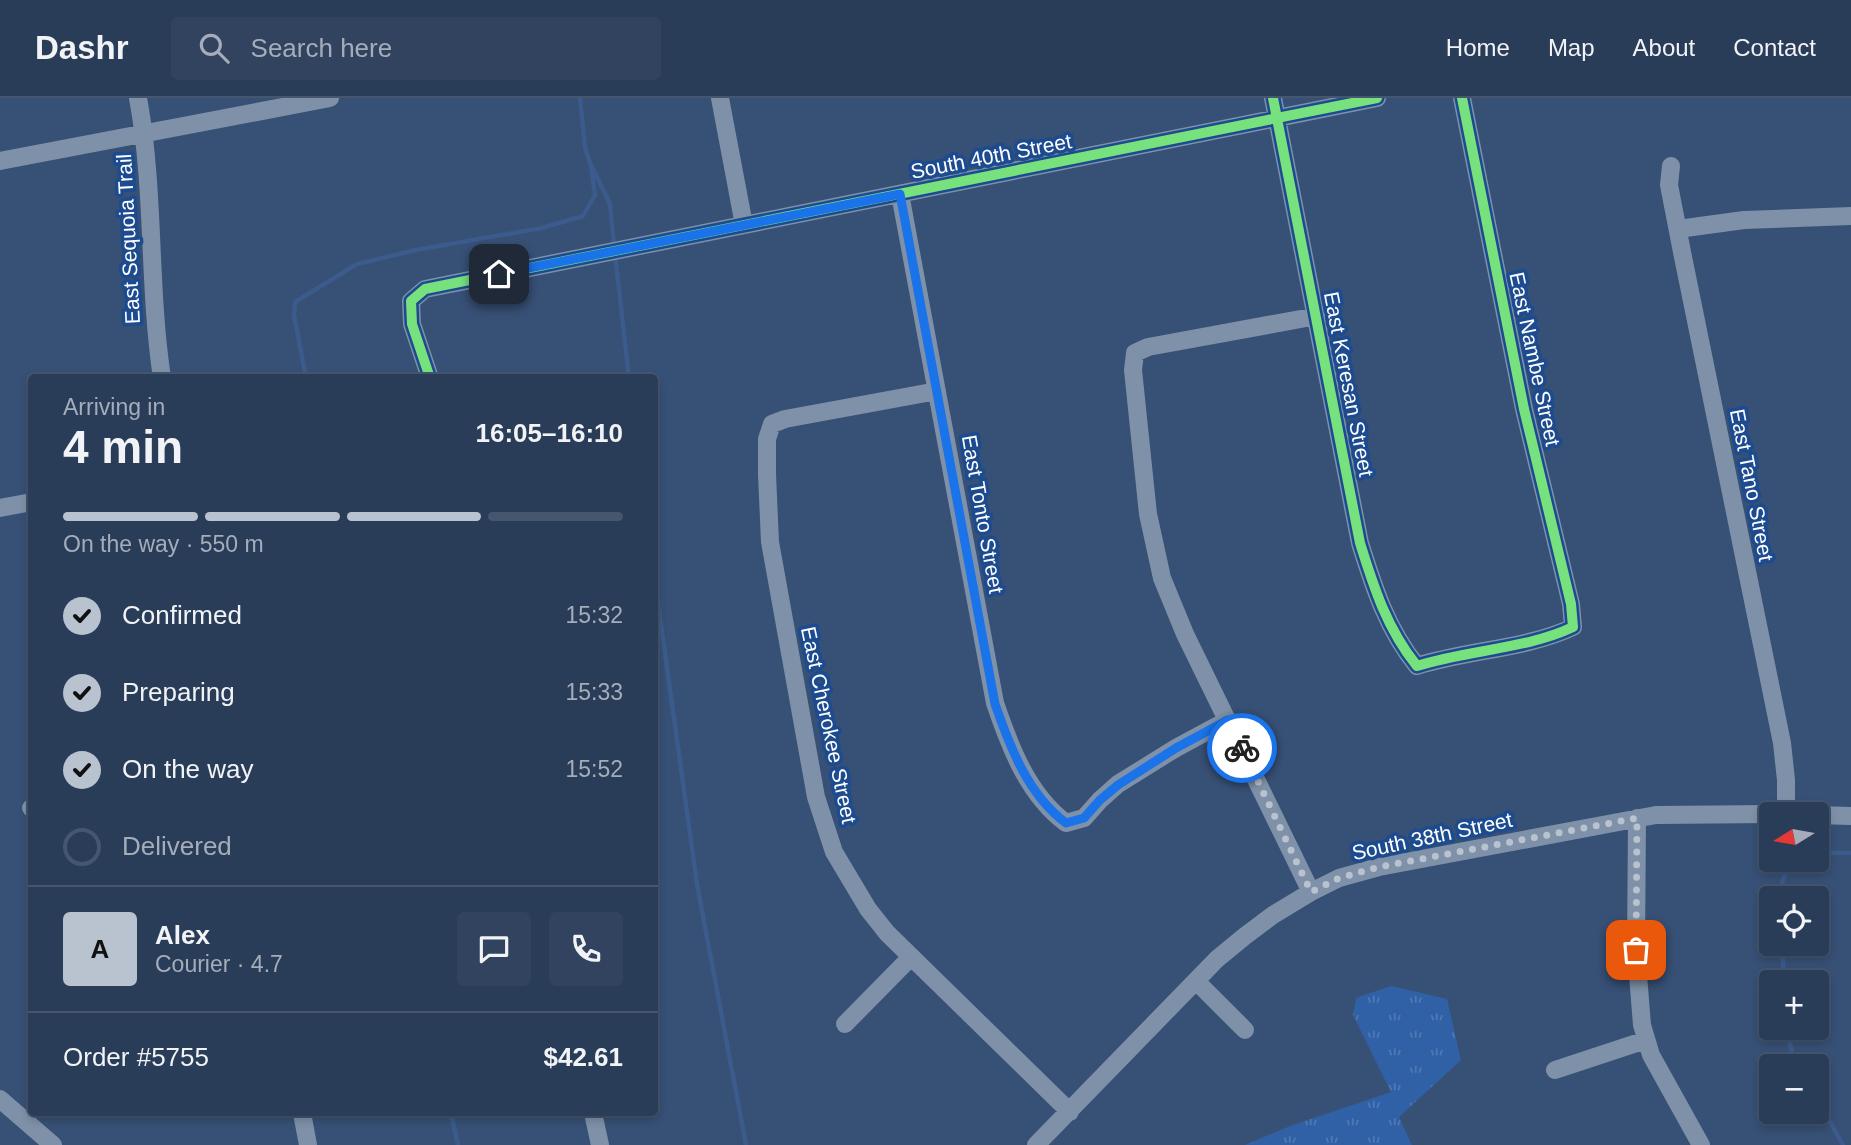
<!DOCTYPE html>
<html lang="en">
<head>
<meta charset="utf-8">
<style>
	:root { --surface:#293c58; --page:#31435e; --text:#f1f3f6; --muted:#a5adba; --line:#45566e; --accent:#b9c2cf }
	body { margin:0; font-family:Helvetica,sans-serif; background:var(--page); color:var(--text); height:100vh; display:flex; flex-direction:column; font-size:26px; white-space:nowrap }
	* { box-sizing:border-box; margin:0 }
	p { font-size:23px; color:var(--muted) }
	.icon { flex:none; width:38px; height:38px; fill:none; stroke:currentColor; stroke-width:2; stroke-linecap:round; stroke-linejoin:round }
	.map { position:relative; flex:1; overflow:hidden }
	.side { position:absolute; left:28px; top:276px; width:630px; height:742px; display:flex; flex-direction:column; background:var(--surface); border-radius:7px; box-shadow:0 4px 10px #0003,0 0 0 2px var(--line) }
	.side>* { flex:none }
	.needle { width:46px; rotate:259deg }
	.buttons { position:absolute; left:1759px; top:704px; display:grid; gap:14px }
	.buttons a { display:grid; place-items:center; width:70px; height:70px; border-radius:7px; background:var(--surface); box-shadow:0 4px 10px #0003,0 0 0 2px var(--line); font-size:35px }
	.pin { position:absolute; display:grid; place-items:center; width:60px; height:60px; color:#fff; margin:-30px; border-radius:14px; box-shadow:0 4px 10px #0006 }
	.courier { position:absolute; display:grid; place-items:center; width:70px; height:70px; margin:-35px; border:5px solid #1a73e8; border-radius:50%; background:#fff; color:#222; box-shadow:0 2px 9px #0007 }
	.overview em { font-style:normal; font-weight:700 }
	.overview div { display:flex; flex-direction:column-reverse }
	.overview { display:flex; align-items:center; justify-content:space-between; height:119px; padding:0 35px }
	h1 { font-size:46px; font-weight:700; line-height:52px }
	.bar { display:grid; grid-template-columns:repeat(4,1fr); gap:10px 7px; align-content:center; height:84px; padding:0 35px }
	.bar i { height:9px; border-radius:5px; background:var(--line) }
	.bar .on { background:var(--accent) }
	.bar p { grid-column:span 4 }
	.line { display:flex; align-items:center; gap:18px; padding:0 35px; border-top:2px solid var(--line) }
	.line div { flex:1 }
	.round { display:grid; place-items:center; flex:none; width:74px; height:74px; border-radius:7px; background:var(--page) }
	ol { padding:0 35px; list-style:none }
	li { display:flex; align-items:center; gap:21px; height:77px }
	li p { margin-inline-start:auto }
	li .icon { padding:7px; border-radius:50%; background:var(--accent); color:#111; stroke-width:4 }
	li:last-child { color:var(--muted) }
	li i { width:38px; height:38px; border:4px solid var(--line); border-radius:50% }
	header { display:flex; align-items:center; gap:42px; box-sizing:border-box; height:98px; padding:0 35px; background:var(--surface); border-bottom:2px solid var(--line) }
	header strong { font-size:33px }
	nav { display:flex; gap:38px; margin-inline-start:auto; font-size:24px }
	.search { width:490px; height:63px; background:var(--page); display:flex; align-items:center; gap:18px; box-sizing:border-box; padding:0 24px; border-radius:7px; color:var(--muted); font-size:26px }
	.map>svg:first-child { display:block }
	.grass { fill:url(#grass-tufts) }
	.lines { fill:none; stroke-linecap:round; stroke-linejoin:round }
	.stream { stroke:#3a5b8c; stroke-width:4.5 }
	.minor { stroke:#7e91a8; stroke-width:18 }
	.cycleway-casing { stroke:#1c4b90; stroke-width:15 }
	.cycleway { stroke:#77e17e; stroke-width:10 }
	.done { stroke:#b9c2cf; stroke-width:7; stroke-dasharray:0 12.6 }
	.route { stroke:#1a73e8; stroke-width:9 }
	.labels { text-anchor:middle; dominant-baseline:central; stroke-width:7; stroke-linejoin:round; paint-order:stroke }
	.street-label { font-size:21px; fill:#fff; stroke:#1c4b90 }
</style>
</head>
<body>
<header>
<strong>Dashr</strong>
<div class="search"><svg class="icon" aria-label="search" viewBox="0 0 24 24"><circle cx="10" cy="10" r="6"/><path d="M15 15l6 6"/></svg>Search here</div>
<nav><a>Home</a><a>Map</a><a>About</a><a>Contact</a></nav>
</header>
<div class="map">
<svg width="1851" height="1047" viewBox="0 0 1851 1047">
	<defs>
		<pattern id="grass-tufts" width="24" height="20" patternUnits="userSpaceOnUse" patternTransform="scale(1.75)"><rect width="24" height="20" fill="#3061a6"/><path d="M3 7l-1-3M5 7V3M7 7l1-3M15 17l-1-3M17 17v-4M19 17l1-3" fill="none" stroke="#4f79b3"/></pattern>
	</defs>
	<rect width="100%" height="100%" fill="#375075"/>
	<!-- grass -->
	<path class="grass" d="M1391 888 1447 901 1461 962 1399 1019 1412 1047H1245L1290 1028 1391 994 1353 917 1356 900Z"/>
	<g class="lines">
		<!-- stream -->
		<path class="stream" d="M592 69 610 106 614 147
			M615 156 629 280
			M306 280 294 217 295 204 357 166 416 152 542 130 583 118 595 97 591 68 585 50 580 0
			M654 476 697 786 746 1047
			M1816 755H1851
			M1781 800C1780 783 1785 773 1796 761
			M1782 845 1784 884
			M1786 929 1792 954 1800 968
			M1816 999 1843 1047
			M451 1015 458 1047"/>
		<!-- minor -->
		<path class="minor" d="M138 0C155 92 148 187 162 280
			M720 0 744 127
			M1273 0 1360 445C1374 490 1387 531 1417 568 1467 552 1527 551 1573 529L1571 506 1524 311 1462 0
			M0 63 330 0
			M1671 68 1669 87 1682 154 1782 645 1786 682V716
			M900 96 995 605C1010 649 1028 697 1066 725L1084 720 1100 702 1118 686 1176 650 1228 622
			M1678 131 1744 122 1851 118
			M430 280 412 226 411 203 425 191 1377 0
			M937 293 785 321 772 326 767 341V376L770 444 816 699 834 754 868 811 887 835 1070 1014
			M0 410 32 404
			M31 710H32
			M1816 717 1851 718
			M1637 720 1636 852 1642 927 1651 957 1701 1047
			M1311 794 1185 536 1162 480 1148 416 1133 272 1135 255 1148 249 1317 218
			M1196 883 1245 932
			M845 926 911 859
			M1555 972 1646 942
			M0 1001 53 1047
			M302 1015 308 1047
			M593 1015 600 1047
			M1036 1047 1217 861 1245 838 1273 817 1311 794 1339 780 1379 769 1656 717 1771 716"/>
		<defs>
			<path id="cycleway" d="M1273 0 1360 445C1374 490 1387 531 1417 568 1467 552 1527 551 1573 529L1571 506 1524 311 1462 0
				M430 280 412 226 411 203 425 191 1377 0"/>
		</defs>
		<!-- cycleway casing -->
		<use href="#cycleway" class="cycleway-casing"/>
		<!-- cycleway -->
		<use href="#cycleway" class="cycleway"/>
	</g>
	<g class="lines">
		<!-- done -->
		<path class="done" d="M1242 650 1311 794 1339 780 1379 769 1637 720 1636 852"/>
		<!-- route -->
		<path class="route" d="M499 176 900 96 995 606C1010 649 1028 697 1066 725L1084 720 1100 702 1118 687 1176 650 1228 622 1242 650"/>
	</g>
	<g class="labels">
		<!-- street labels -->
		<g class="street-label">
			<text transform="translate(991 58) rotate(-11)">South 40th Street</text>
			<text transform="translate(128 141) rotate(-93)">East Sequoia Trail</text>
			<text transform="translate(1535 261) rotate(78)">East Nambe Street</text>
			<text transform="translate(1349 286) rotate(79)">East Keresan Street</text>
			<text transform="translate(1752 387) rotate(79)">East Tano Street</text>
			<text transform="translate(983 416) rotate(80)">East Tonto Street</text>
			<text transform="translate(829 627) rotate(78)">East Cherokee Street</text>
			<text transform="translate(1432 738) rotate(-12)">South 38th Street</text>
		</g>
	</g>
</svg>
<div class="buttons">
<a><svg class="needle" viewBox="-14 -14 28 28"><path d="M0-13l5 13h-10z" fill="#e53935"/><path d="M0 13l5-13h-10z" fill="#a5adba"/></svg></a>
<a><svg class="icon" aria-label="locate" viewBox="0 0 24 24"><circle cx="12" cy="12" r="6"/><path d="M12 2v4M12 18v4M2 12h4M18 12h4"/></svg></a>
<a>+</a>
<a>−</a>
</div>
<div class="pin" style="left:1636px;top:852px;background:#ea580c"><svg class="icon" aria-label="bag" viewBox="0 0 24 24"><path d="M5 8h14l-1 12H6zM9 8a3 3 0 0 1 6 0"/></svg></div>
<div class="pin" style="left:499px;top:176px;background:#1f2937"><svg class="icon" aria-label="home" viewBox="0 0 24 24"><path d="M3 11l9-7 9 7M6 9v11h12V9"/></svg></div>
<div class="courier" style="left:1242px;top:650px"><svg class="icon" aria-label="bike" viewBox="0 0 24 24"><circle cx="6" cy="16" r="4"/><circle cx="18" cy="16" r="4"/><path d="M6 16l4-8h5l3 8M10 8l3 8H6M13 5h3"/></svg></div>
<section class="side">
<div class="overview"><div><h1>4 min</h1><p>Arriving in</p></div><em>16:05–16:10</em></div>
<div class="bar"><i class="on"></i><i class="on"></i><i class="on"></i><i></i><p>On the way · 550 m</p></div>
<ol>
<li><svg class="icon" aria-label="check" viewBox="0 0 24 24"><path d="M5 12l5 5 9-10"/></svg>Confirmed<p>15:32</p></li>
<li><svg class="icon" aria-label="check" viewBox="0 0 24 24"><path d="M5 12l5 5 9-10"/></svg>Preparing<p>15:33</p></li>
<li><svg class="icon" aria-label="check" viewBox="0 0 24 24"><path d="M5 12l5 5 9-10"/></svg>On the way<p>15:52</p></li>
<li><i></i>Delivered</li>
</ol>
<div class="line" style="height:126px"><b class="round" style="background:var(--accent);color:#111">A</b><div><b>Alex</b><p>Courier · 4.7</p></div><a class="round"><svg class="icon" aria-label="chat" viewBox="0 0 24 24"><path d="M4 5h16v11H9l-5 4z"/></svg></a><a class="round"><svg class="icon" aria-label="phone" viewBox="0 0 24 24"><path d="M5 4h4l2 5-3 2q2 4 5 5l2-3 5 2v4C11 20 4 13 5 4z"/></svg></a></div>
<div class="line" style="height:91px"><div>Order #5755</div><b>$42.61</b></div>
</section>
</div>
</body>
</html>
